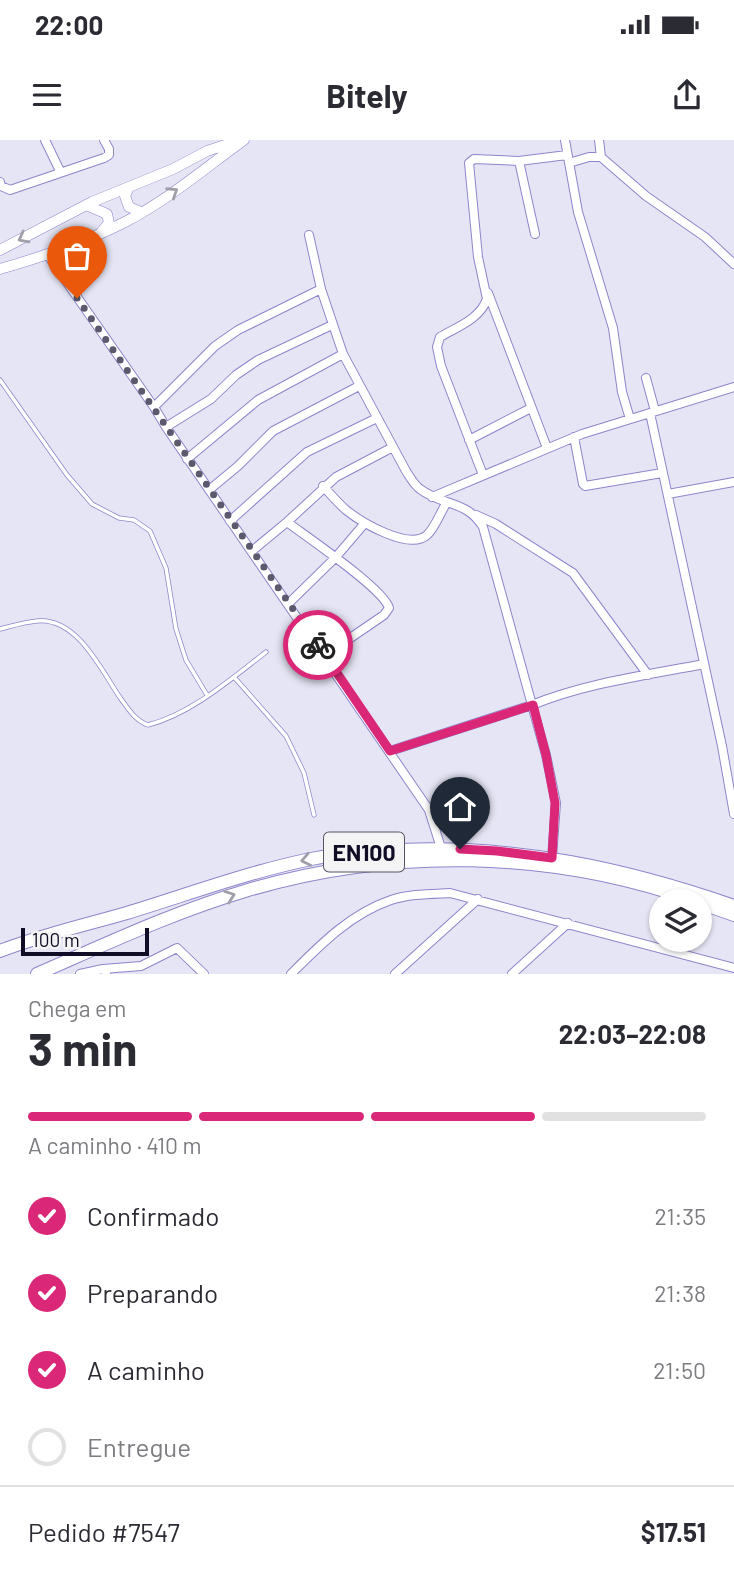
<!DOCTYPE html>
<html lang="pt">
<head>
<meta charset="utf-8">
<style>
	:root { --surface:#fff; --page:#f2f2f3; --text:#2b2b33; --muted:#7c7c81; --line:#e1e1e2; --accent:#db2777 }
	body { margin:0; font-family:Barlow,sans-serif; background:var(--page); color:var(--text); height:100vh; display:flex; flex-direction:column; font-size:26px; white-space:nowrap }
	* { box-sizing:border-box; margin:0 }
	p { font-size:23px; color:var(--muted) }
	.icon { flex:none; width:38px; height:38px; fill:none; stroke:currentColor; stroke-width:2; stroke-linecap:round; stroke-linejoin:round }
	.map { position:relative; height:834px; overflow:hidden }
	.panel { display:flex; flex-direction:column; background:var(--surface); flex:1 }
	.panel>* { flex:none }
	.tools { position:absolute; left:649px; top:749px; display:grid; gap:14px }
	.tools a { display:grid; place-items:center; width:63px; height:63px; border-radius:50%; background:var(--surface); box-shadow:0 2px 5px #0004; font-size:35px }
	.scale { position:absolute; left:21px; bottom:18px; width:128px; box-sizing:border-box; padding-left:7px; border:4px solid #110d27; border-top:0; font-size:19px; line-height:24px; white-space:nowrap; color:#110d27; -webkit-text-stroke:5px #f4f4f4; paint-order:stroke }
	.pin { position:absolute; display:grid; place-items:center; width:60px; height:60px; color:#fff; margin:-72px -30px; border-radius:50% 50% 50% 0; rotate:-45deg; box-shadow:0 0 7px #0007 }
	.pin .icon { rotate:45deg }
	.courier { position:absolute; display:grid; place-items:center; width:70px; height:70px; margin:-35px; border:5px solid #db2777; border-radius:50%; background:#fff; color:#222; box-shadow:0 2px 9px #0007 }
	.summary em { font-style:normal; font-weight:700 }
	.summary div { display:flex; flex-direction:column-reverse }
	.summary { display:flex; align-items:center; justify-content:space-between; height:119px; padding:0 28px }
	h1 { font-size:46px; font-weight:700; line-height:52px }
	.bar { display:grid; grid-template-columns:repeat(4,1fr); gap:10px 7px; align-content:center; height:84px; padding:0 28px }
	.bar i { height:9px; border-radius:5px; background:var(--line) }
	.bar .selected { background:var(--accent) }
	.bar p { grid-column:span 4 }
	.line { display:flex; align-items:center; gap:18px; padding:0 28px; border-top:2px solid var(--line) }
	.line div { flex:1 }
	ol { padding:0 28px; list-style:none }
	li { display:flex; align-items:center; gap:21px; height:77px }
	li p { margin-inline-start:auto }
	li .icon { padding:7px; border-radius:50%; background:var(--accent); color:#fff; stroke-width:4 }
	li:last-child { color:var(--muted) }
	li i { width:38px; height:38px; border:4px solid var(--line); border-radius:50% }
	.status { display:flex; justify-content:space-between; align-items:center; height:49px; padding:0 35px; background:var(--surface); direction:ltr }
	.status svg { height:19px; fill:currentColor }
	header { display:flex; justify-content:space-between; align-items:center; height:91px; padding:0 28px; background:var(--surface); font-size:32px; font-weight:700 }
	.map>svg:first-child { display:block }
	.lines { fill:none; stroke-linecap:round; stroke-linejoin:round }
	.service-casing { stroke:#8c85cb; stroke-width:5 }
	.minor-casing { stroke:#8c85cb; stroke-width:10 }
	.tertiary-casing { stroke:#8c85cb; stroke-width:11 }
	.primary-casing { stroke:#8c85cb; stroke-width:14 }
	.service { stroke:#fff; stroke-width:3.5 }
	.minor { stroke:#fff; stroke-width:8 }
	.tertiary { stroke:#fff; stroke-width:10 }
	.primary { stroke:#fff; stroke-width:12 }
	.oneway { stroke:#a09ea9 }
	.done { stroke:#5c596f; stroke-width:7; stroke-dasharray:0 12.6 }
	.route { stroke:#db2777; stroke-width:9 }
	.labels { text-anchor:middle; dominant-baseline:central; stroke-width:7; stroke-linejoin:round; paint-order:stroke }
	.shield { fill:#f4f4f4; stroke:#555264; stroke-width:2 }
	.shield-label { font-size:23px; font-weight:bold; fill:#110d27 }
</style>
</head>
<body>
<div class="status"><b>22:00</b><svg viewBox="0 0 49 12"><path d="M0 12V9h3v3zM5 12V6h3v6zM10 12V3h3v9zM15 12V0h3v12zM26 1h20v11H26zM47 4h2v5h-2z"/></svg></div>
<header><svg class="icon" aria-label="menu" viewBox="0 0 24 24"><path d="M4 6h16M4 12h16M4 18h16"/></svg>Bitely<svg class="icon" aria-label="share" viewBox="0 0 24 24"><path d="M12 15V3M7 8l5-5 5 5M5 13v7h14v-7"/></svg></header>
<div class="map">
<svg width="734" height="834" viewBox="0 0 734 834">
	<rect width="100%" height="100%" fill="#e6e5f5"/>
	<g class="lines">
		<defs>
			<path id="service" d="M0 240 67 335 92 364 119 378 134 380 150 391 166 428 176 489 186 520 207 555
				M0 489C12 486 25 482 37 481 78 477 102 532 121 559 129 570 135 580 148 585 191 574 231 539 266 512
				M234 537 286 596 304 633 314 675"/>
			<path id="minor" d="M45 0 60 31
				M565 0 578 72 613 188 622 252 630 279
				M599 0 601 17
				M519 21 535 94
				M569 23 589 17H601L646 56 705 97 734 124
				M0 42 1 46 10 50 104 18 109 15V9L104 0
				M309 95 321 149 343 214 406 331C410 337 414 345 420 349 442 366 467 360 483 387L532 565 390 611
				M47 114 154 267 166 287 429 670 441 708
				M488 153 547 308
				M646 238 655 271
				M154 267 215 206 238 190 321 149
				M650 273 722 606 734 674
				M166 287 211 259 236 235 258 220 332 185
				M574 297 583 344 585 346 662 333
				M469 300 531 268
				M187 319 258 260 343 214
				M483 335 441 226 437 207 440 197C457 187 480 179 487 159L478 117 469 23 474 19 519 21 567 15
				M323 346C331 355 338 363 346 370 361 382 409 411 427 395 435 388 441 371 447 362
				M209 350 238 326 273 291 359 246
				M668 354 734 342
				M432 357 582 294 734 247
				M476 375 496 384 573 433 648 535
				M230 381 307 312 377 278
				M287 382C307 397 384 449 389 468L384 475 324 516
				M252 411 287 382 336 337 393 307
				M288 464 335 418 365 383
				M552 718 556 663 546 615 532 565C586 543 647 535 704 524
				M103 829 141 826 177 808 204 834
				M80 834 103 829 106 832
				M291 834C320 805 350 774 391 760 409 754 430 754 450 753L734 828
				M395 834 478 759
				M512 834 568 783"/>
			<path id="tertiary" d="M129 47 125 56 129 67 141 72
				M86 65 107 74 109 83 102 91
				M0 110 92 62 173 29 207 11 237 1
				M0 129C42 117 86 102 125 82 168 60 205 28 244 0"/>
			<path id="primary" d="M700 763 734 775
				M0 811C41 795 85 785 127 773 189 754 248 732 311 719 340 713 371 711 401 710 516 705 625 728 734 766
				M37 834C106 804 174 772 245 751 391 707 551 710 695 761"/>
		</defs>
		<!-- service casing -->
		<use href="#service" class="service-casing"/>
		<!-- minor casing -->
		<use href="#minor" class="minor-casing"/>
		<!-- tertiary casing -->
		<use href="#tertiary" class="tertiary-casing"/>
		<!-- primary casing -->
		<use href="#primary" class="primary-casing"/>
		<!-- service -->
		<use href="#service" class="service"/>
		<!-- minor -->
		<use href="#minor" class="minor"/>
		<!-- tertiary -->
		<use href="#tertiary" class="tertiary"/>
		<!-- primary -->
		<use href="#primary" class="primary"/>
	</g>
	<!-- one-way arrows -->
	<defs><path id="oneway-chevron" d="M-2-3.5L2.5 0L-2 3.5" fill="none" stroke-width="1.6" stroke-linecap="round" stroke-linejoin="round" transform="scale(1.75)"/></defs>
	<g class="oneway">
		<use href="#oneway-chevron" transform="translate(173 52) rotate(-33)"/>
		<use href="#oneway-chevron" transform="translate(23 98) rotate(152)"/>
		<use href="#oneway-chevron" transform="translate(306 720) rotate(168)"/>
		<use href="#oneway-chevron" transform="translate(230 756) rotate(-20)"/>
	</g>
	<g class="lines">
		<!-- done -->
		<path class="done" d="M77 158 318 505"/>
		<!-- route -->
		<path class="route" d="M318 505 390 611 533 565 546 615 555 663 552 718 497 711 460 709"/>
	</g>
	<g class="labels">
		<!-- shield labels -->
		<rect class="shield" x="324" y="692.5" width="80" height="39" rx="5"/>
		<g class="shield-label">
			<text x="364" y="712">EN100</text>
		</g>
	</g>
</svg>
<div class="tools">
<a><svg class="icon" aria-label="layers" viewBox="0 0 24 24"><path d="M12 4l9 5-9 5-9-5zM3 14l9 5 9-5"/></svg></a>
</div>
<div class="scale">100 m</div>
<div class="pin" style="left:77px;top:158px;background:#ea580c"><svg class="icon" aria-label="bag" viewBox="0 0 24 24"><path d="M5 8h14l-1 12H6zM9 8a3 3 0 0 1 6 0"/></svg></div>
<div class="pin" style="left:460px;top:709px;background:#1f2937"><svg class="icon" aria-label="home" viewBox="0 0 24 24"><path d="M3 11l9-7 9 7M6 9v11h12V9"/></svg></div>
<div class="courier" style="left:318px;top:505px"><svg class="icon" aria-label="bike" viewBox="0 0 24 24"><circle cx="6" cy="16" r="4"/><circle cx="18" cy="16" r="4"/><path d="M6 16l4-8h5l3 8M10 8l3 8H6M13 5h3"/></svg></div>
</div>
<section class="panel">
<div class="summary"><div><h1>3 min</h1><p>Chega em</p></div><em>22:03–22:08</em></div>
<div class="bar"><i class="selected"></i><i class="selected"></i><i class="selected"></i><i></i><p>A caminho · 410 m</p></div>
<ol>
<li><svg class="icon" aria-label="check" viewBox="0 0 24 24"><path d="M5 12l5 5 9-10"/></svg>Confirmado<p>21:35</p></li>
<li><svg class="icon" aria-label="check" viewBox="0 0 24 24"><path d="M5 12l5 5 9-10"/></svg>Preparando<p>21:38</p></li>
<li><svg class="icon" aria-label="check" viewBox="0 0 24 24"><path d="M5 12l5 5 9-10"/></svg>A caminho<p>21:50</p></li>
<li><i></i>Entregue</li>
</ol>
<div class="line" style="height:91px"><div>Pedido #7547</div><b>$17.51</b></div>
</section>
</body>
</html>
